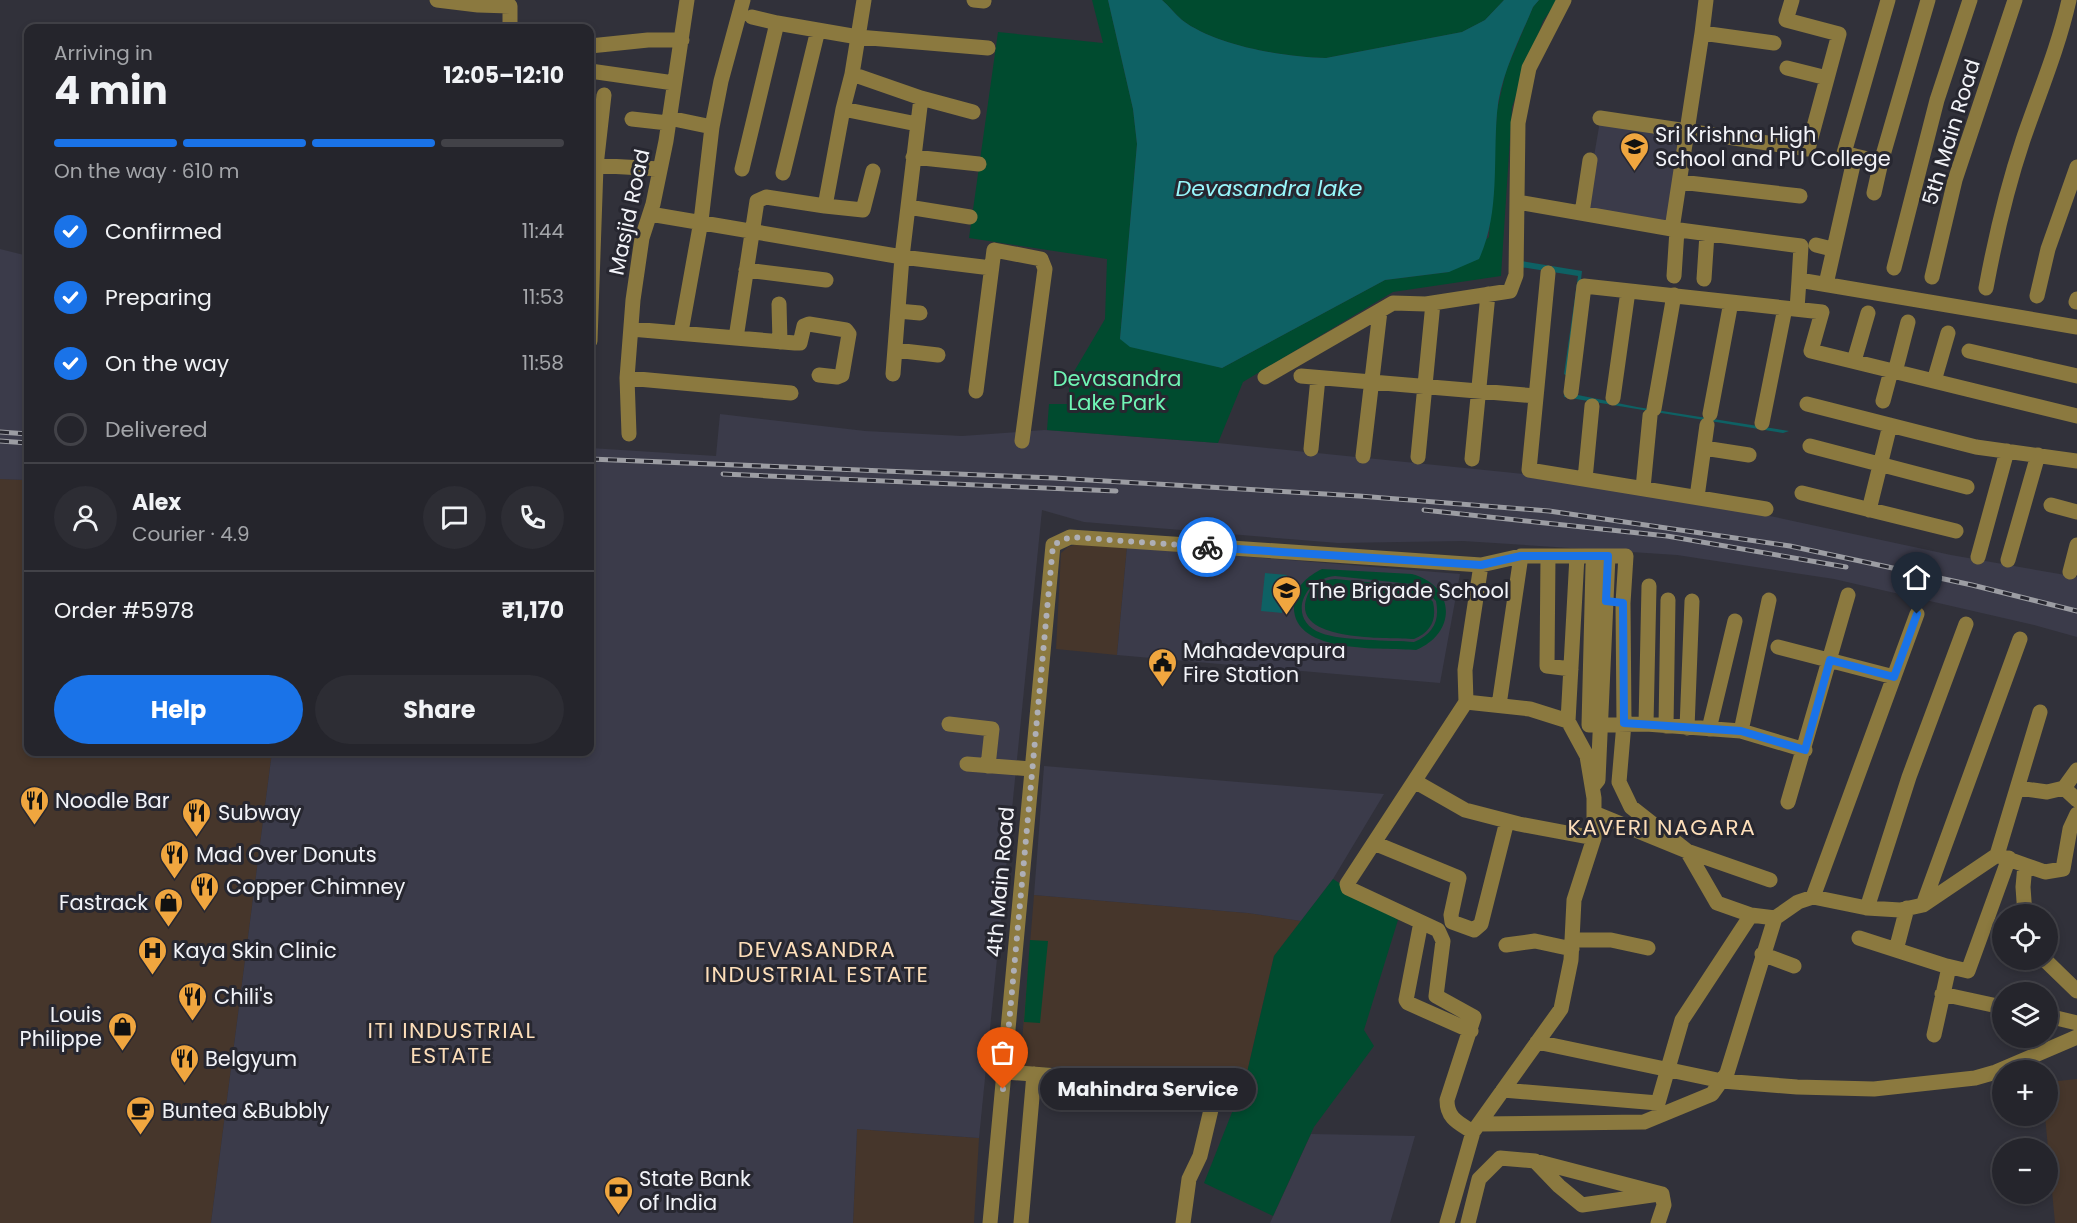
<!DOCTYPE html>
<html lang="en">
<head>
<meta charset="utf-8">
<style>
	:root { --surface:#25252c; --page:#2d2d34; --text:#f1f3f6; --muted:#a3a5a9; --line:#424248; --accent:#1a73e8 }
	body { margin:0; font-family:Poppins,sans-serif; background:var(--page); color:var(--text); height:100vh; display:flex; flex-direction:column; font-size:22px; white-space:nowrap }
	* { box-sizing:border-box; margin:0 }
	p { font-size:20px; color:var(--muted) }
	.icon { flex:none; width:33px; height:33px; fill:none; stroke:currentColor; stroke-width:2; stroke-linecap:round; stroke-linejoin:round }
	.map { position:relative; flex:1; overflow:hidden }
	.side { position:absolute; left:24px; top:24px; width:570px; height:732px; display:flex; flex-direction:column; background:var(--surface); border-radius:12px; box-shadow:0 3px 9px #0003,0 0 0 2px var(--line) }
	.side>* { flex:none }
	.fabs { position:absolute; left:1992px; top:904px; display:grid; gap:12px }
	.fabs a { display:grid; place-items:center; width:66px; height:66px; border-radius:50%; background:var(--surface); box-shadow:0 3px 9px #0003,0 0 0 2px var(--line); font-size:30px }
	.pin { position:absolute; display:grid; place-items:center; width:51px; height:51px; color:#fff; margin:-62px -26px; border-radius:50% 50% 50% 0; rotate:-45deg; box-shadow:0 0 6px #0007 }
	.pin .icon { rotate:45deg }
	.courier { position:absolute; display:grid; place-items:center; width:60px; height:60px; margin:-30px; border:4px solid #1a73e8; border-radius:50%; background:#fff; color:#222; box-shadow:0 2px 8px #0007 }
	.bubble { position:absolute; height:42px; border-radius:21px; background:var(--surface); box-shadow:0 3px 9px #0003,0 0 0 2px var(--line); font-size:20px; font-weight:700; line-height:42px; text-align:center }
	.head em { font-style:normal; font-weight:700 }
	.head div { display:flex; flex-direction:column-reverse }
	.head { display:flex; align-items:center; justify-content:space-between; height:102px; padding:0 30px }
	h1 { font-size:39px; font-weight:700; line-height:45px }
	.bar { display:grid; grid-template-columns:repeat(4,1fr); gap:9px 6px; align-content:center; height:72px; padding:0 30px }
	.bar i { height:8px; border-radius:4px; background:var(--line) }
	.bar .current { background:var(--accent) }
	.bar p { grid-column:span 4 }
	.line { display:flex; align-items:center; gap:15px; padding:0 30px; border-top:2px solid var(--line) }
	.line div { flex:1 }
	.round { display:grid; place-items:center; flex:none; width:63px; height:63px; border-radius:32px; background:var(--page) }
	ol { padding:0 30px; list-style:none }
	li { display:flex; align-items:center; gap:18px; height:66px }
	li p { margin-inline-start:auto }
	li .icon { padding:6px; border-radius:50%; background:var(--accent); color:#fff; stroke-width:4 }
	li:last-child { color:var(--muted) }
	li i { width:33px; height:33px; border:3px solid var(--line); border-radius:50% }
	.action { display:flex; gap:12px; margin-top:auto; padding:12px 30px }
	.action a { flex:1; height:69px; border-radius:36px; background:var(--accent); color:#fff; font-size:24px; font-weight:700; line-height:69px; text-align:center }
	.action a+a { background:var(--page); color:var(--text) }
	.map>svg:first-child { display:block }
	.commercial { fill:#46362b }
	.built { fill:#3b3b4a }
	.green { fill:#004b2f; fill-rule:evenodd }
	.water { fill:#0e6164 }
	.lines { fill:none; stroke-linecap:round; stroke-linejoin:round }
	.minor { stroke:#8b793f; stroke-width:15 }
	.rail-casing { stroke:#9c9da3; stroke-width:5 }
	.rail { stroke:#272730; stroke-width:3; stroke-dasharray:9; stroke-linecap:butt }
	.done { stroke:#aeafb6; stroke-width:6; stroke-dasharray:0 10.8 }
	.route { stroke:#1a73e8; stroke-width:8 }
	.labels { text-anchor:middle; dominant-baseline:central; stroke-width:6; stroke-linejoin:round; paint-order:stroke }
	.street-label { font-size:21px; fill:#f2f3f8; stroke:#272730 }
	.poi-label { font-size:21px; fill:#f2f3f8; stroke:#272730; text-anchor:start }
	.park-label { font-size:21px; fill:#6ff6b5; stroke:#272730 }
	.water-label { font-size:22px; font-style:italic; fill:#98f7fb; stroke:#272730 }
	.neighbourhood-label { font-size:22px; letter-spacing:1.5px; fill:#fddeb9; stroke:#272730 }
</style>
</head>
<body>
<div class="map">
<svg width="2077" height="1223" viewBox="0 0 2077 1223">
	<rect width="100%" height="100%" fill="#31313a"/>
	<!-- commercial -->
	<path class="commercial" d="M0 479 28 480V752H272L211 1223H0Z
		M1080 543 1127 547 1117 655 1056 649 1061 553 1068 547Z
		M1034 895 1248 913 1301 921 1274 956 1246 1077 1020 1066Z
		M2077 1079V1223H2055L2045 1116H2048V1082Z
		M857 1129 979 1138 974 1223H853Z"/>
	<!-- built -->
	<path class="built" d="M1600 121 1684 135 1669 223 1585 209Z
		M0 249 28 256V480L0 479Z
		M720 414 865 431 962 436 1045 430 1218 443 1524 474 1775 517 1951 555 2077 577V637L2034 625 1834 579 1677 555 1463 541 1338 543 1084 522 1042 510 979 1138 857 1129 853 1223H211L272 752H590V448L716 456Z
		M1127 547 1460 574 1440 683 1117 655Z
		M1044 766 1384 794 1333 879 1301 921 1248 913 1034 895Z
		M1311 1134 1415 1136 1390 1223H1270Z"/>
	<!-- green -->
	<path class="green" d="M1092 0H1108L1133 109 1137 144 1120 339 1222 368 1385 280 1449 272 1489 237 1497 110 1506 71 1533 7 1539 0H1558L1543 21 1512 107 1501 276 1393 292 1243 382 1218 443 1047 430 1049 404H1069V380L1105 319 1107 259 969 238 998 32 1103 43Z
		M1162 0H1504L1485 20 1462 32 1326 58C1284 57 1216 46 1182 20 1175 14 1169 6 1162 0Z
		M1322 569 1412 574C1456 586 1457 633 1416 650 1382 647 1290 655 1294 604 1295 586 1308 576 1322 569ZM1335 576 1421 585 1436 601C1440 621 1433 634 1414 642 1391 640 1341 641 1321 633 1287 620 1302 579 1335 576Z
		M1335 579 1420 587 1433 602C1437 620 1431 632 1414 639 1388 637 1286 643 1308 594 1313 583 1324 580 1335 579Z
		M1333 879 1398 920 1364 1030 1374 1046 1314 1127 1273 1216 1204 1183 1246 1077 1274 956Z
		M1030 940 1048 941 1040 1023 1024 1022Z"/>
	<!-- water -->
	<path class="water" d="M1108 0H1162C1169 6 1175 14 1182 20 1216 46 1284 57 1326 58L1462 32 1485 20 1504 0H1539L1533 7C1519 41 1500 76 1497 113 1493 161 1500 214 1479 259L1449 272 1385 280 1222 368 1130 347 1120 339 1137 144 1133 109Z
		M1521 261 1582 271 1568 393 1637 407 1789 431 1783 433 1564 397 1567 376 1564 374 1578 276 1520 267Z
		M1265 573 1287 575 1282 613 1261 611Z"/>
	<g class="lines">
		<!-- minor -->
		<path class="minor" d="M437 0 478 5 480 0
			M864 0 852 74 921 98 902 257 893 374
			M974 0 984 1
			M1706 0 1702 33 1774 43
			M478 5 510 6V28
			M752 17 777 23
			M590 46 648 40H682
			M1787 68 1827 78
			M590 71 674 83
			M921 98 973 112
			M843 109 852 74
			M669 118 712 127
			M1600 118 1808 149 1839 34 1786 20 1792 0
			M632 119 668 123
			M1855 156 1844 153 1888 0
			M913 157 979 164
			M590 165 660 169
			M742 169 777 23 858 37 988 48
			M783 173 818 30
			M1680 182 1800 196
			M1874 193 1881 162
			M1517 202 1672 229 1801 246 1799 280 2077 327
			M825 206 863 210 873 171
			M908 207 970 217
			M1582 213 1590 160
			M650 214 902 257 991 268
			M1672 229 1702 33
			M1816 245 1832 249
			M1894 268 1937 100 1970 0
			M746 270 826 280
			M1548 273 1529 470 1766 509
			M1674 276 1677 230
			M1932 277 1955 180 2015 0
			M1704 279 1707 234
			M1826 284 1855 156 1881 162 1928 0
			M1986 288C1995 239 2007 188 2023 140 2039 93 2058 49 2069 0
			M2037 296 2048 249 2077 167
			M2076 302 2077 299
			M779 304 780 342
			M1797 309 1799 280
			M898 311 920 313
			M631 329 795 343H800L804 326 809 324 846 330 849 334 842 375 837 377 819 375
			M681 332 701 221 712 127 721 81 743 0
			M736 338 757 201 766 197 825 206 843 109 917 124
			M590 341 596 166 604 95
			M895 350 938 355
			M1969 351 2077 376
			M1854 361 1868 313
			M1895 372 1908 322
			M1301 376 1536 396
			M1265 377 1393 303 1426 304 1510 291 1516 275 1518 123 1529 68 1564 0
			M627 378 791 393
			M1934 381 1948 333
			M976 391 994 250 1041 259 1045 269 1022 441
			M1571 392 1584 286 1822 312 1811 351 2077 416
			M1613 398 1628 291
			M1883 401 1891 371
			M1807 404 1976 447 2077 461
			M1654 409 1674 295
			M1710 414 1731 302
			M1762 423 1785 308
			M629 434 627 378 633 300 642 238 653 204 666 141 687 0
			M1810 446 1967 487
			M1704 448 1749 455
			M1311 449 1318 378
			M1363 456 1380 311
			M1418 457 1433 303
			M1472 459 1488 294
			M1585 479 1592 406
			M1643 488 1650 416
			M1802 493 1956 531
			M1697 497 1707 425
			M2051 505 2077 512
			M1869 510 1890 425
			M1548 556 1547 666 1571 669
			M1595 556 1593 566 1589 725 1646 724 1741 731 1805 750
			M1978 557 2007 451
			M2008 560 2038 455
			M2070 572 2077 545
			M1778 647 1894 677
			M1466 702 1347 884 1348 888 1438 930 1443 941 1436 996 1474 1017 1447 1100C1447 1119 1459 1123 1473 1132
			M1499 705 1521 556
			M1568 721 1577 556
			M949 724 992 729 988 766
			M1646 724 1649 586
			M1666 726 1668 600
			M1687 728 1692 601
			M1709 729 1735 621
			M1741 731 1769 600
			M967 764 1031 769
			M1416 782 1465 810 1519 824 1594 838
			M1594 785 1598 780 1608 556
			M2018 788 2047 792 2064 788 2077 770
			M2064 788 2077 800
			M1788 802 1848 595
			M1594 813 1687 851 1770 880
			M1374 843 1459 878 1451 915 1452 922 1474 930 1481 924 1507 821
			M1997 855 2040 712
			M2025 865 2045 872 2063 869 2070 829 2077 814
			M1813 897 1917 614
			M1923 905 2020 639
			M1867 908 1909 777 1966 624
			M1421 922 1406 1000 1408 1003 1471 1031
			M1859 938 1949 967 1934 1035
			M1572 940H1611L1648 948
			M1506 945 1535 941 1572 949
			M1896 950 1907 908
			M1762 954 1794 966
			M2045 960 2077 991
			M1947 966 1968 971 2009 858
			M1942 994 2002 1007
			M2048 1016 2077 1023
			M1537 1042 1722 1081 1797 1087 1874 1089 1975 1078 1996 1072 2077 1037
			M1005 1072 1205 1087 1214 1097 1200 1156 1189 1179 1183 1223
			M1503 1090 1658 1103 1682 1020 1751 915
			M1481 1124 1644 1122 1712 1094 1727 1073 1775 918 1798 902 1813 897 1867 908 1900 910 1923 905 1997 855 2025 865 2023 887 2025 915
			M1535 1161 1559 1186 1582 1205 1659 1194
			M990 1223 1053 545 1070 537 1481 565 1521 556H1626L1623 603 1624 723 1619 782 1631 807 1687 851 1717 903 1751 915 1775 918
			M1021 1223 1034 1074
			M1447 1223 1473 1132 1561 1009 1571 960 1574 900 1594 838V798L1587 756 1568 721 1530 709 1466 702 1465 670 1481 565
			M1468 1223 1479 1179 1500 1158 1535 1161 1662 1194
			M1658 1223 1664 1205 1662 1194"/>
		<defs>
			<path id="rail" d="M0 432 28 434
				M0 441 28 443
				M590 459 1054 478 1359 496 1549 511 1790 546 1972 585 2077 611
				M723 474 1116 491
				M1424 510 1667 536 1846 567"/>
		</defs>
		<!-- rail casing -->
		<use href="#rail" class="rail-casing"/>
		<!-- rail -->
		<use href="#rail" class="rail"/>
	</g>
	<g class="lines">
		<!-- done -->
		<path class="done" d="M1003 1089 1053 545 1070 537 1207 547"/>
		<!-- route -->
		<path class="route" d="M1207 547 1481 565 1521 556H1608L1606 601 1623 603 1624 723 1741 731 1805 750 1830 660 1894 677 1917 614"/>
	</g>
	<!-- icons -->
	<defs>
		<symbol id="school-pin" viewBox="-11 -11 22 30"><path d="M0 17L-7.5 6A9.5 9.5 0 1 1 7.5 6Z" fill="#f0a63f" stroke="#272730"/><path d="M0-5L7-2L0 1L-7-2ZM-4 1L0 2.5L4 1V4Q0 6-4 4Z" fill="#111"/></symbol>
		<symbol id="civic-pin" viewBox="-11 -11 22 30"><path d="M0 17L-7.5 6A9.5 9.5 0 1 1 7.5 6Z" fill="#f0a63f" stroke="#272730"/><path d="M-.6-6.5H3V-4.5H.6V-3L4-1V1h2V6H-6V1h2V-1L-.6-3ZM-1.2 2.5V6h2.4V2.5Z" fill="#111"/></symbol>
		<symbol id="restaurant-pin" viewBox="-11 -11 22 30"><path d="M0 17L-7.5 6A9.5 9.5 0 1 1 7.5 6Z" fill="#f0a63f" stroke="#272730"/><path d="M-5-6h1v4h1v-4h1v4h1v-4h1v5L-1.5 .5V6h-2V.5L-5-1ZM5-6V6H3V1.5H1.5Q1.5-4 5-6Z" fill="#111"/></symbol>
		<symbol id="shop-pin" viewBox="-11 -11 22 30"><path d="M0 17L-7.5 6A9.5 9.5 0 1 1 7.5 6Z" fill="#f0a63f" stroke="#272730"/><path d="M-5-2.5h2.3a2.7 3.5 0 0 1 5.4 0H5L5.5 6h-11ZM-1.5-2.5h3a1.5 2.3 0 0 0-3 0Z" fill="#111"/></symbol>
		<symbol id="hospital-pin" viewBox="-11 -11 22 30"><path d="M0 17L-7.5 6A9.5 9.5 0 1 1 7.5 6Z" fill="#f0a63f" stroke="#272730"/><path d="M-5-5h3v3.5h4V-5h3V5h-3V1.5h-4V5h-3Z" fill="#111"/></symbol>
		<symbol id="cafe-pin" viewBox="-11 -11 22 30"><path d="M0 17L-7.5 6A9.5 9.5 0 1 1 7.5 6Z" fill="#f0a63f" stroke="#272730"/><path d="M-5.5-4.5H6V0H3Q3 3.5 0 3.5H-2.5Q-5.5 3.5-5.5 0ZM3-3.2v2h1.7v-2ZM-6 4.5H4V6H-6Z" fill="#111"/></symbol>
		<symbol id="bank-pin" viewBox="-11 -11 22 30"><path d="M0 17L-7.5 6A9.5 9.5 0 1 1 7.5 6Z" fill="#f0a63f" stroke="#272730"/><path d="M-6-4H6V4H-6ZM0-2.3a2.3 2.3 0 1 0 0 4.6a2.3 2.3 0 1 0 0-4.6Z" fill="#111"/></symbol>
	</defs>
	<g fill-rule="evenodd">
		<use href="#school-pin" x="1618" y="130" width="33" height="45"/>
		<use href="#school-pin" x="1270" y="574" width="33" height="45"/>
		<use href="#civic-pin" x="1146" y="646" width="33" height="45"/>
		<use href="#restaurant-pin" x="18" y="784" width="33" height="45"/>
		<use href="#restaurant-pin" x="180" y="796" width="33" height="45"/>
		<use href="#restaurant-pin" x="158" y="838" width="33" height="45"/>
		<use href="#restaurant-pin" x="188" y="870" width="33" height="45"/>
		<use href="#shop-pin" x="152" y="886" width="33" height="45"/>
		<use href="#hospital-pin" x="136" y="934" width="33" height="45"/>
		<use href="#restaurant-pin" x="176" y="980" width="33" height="45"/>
		<use href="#shop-pin" x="106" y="1010" width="33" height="45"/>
		<use href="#restaurant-pin" x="168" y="1042" width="33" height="45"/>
		<use href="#cafe-pin" x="124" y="1094" width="33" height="45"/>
		<use href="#bank-pin" x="602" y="1174" width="33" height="45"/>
	</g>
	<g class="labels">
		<!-- street labels -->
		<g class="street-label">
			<text transform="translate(1951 132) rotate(-73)">5th Main Road</text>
			<text transform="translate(629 212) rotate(-78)">Masjid Road</text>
			<text transform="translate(1000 882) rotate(-85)">4th Main Road</text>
		</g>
		<!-- poi labels -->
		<g class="poi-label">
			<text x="1655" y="134">Sri Krishna High<tspan x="1655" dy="24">School and PU College</tspan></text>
			<text x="1308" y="590">The Brigade School</text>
			<text x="1183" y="650">Mahadevapura<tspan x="1183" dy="24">Fire Station</tspan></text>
			<text x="55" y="800">Noodle Bar</text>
			<text x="218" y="812">Subway</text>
			<text x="196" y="854">Mad Over Donuts</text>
			<text x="226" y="886">Copper Chimney</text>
			<text x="148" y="902" text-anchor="end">Fastrack</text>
			<text x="173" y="950">Kaya Skin Clinic</text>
			<text x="214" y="996">Chili's</text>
			<text x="102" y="1014" text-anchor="end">Louis<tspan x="102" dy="24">Philippe</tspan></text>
			<text x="205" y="1058">Belgyum</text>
			<text x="162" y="1110">Buntea &amp;Bubbly</text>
			<text x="639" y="1178">State Bank<tspan x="639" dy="24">of India</tspan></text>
		</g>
		<!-- park labels -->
		<g class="park-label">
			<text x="1117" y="378">Devasandra<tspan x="1117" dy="24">Lake Park</tspan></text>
		</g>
		<!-- water labels -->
		<g class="water-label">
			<text x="1269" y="188">Devasandra lake</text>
		</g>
		<!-- neighbourhood labels -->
		<g class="neighbourhood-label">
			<text x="1662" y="827">KAVERI NAGARA</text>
			<text x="817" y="949">DEVASANDRA<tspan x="817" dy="25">INDUSTRIAL ESTATE</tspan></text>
			<text x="452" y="1030">ITI INDUSTRIAL<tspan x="452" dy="25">ESTATE</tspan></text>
		</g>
	</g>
</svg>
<div class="fabs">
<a><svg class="icon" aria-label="locate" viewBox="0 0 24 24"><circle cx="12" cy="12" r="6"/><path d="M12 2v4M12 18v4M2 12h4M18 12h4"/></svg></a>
<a><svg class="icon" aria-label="layers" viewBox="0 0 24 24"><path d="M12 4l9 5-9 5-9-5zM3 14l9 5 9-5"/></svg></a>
<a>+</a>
<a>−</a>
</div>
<div class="pin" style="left:1003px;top:1089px;background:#ea580c"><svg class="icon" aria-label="bag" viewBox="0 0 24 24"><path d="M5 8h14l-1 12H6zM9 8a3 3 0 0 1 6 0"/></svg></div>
<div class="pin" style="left:1917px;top:614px;background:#1f2937"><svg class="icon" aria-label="home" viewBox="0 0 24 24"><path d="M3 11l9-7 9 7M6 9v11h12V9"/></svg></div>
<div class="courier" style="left:1207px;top:547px"><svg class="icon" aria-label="bike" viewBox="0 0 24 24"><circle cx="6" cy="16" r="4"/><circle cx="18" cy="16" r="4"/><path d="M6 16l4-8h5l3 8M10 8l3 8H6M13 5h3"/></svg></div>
<div class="bubble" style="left:1040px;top:1068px;width:216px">Mahindra Service</div>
<section class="side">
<div class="head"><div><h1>4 min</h1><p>Arriving in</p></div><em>12:05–12:10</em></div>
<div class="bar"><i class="current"></i><i class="current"></i><i class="current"></i><i></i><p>On the way · 610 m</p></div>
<ol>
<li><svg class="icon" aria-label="check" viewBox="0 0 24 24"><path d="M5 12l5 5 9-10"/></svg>Confirmed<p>11:44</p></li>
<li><svg class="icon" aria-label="check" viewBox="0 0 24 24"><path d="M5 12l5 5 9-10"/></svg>Preparing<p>11:53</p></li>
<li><svg class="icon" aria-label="check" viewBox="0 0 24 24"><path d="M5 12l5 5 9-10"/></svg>On the way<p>11:58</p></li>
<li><i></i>Delivered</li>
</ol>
<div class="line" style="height:108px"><a class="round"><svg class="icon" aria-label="person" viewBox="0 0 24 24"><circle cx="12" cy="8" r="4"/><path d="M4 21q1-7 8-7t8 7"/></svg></a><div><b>Alex</b><p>Courier · 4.9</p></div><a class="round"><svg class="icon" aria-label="chat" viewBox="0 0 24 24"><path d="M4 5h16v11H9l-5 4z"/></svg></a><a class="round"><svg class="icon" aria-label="phone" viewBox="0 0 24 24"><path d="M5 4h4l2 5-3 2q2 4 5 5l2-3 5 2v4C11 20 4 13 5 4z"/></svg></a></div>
<div class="line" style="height:78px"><div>Order #5978</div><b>₹1,170</b></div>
<div class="action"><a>Help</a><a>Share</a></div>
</section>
</div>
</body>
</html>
